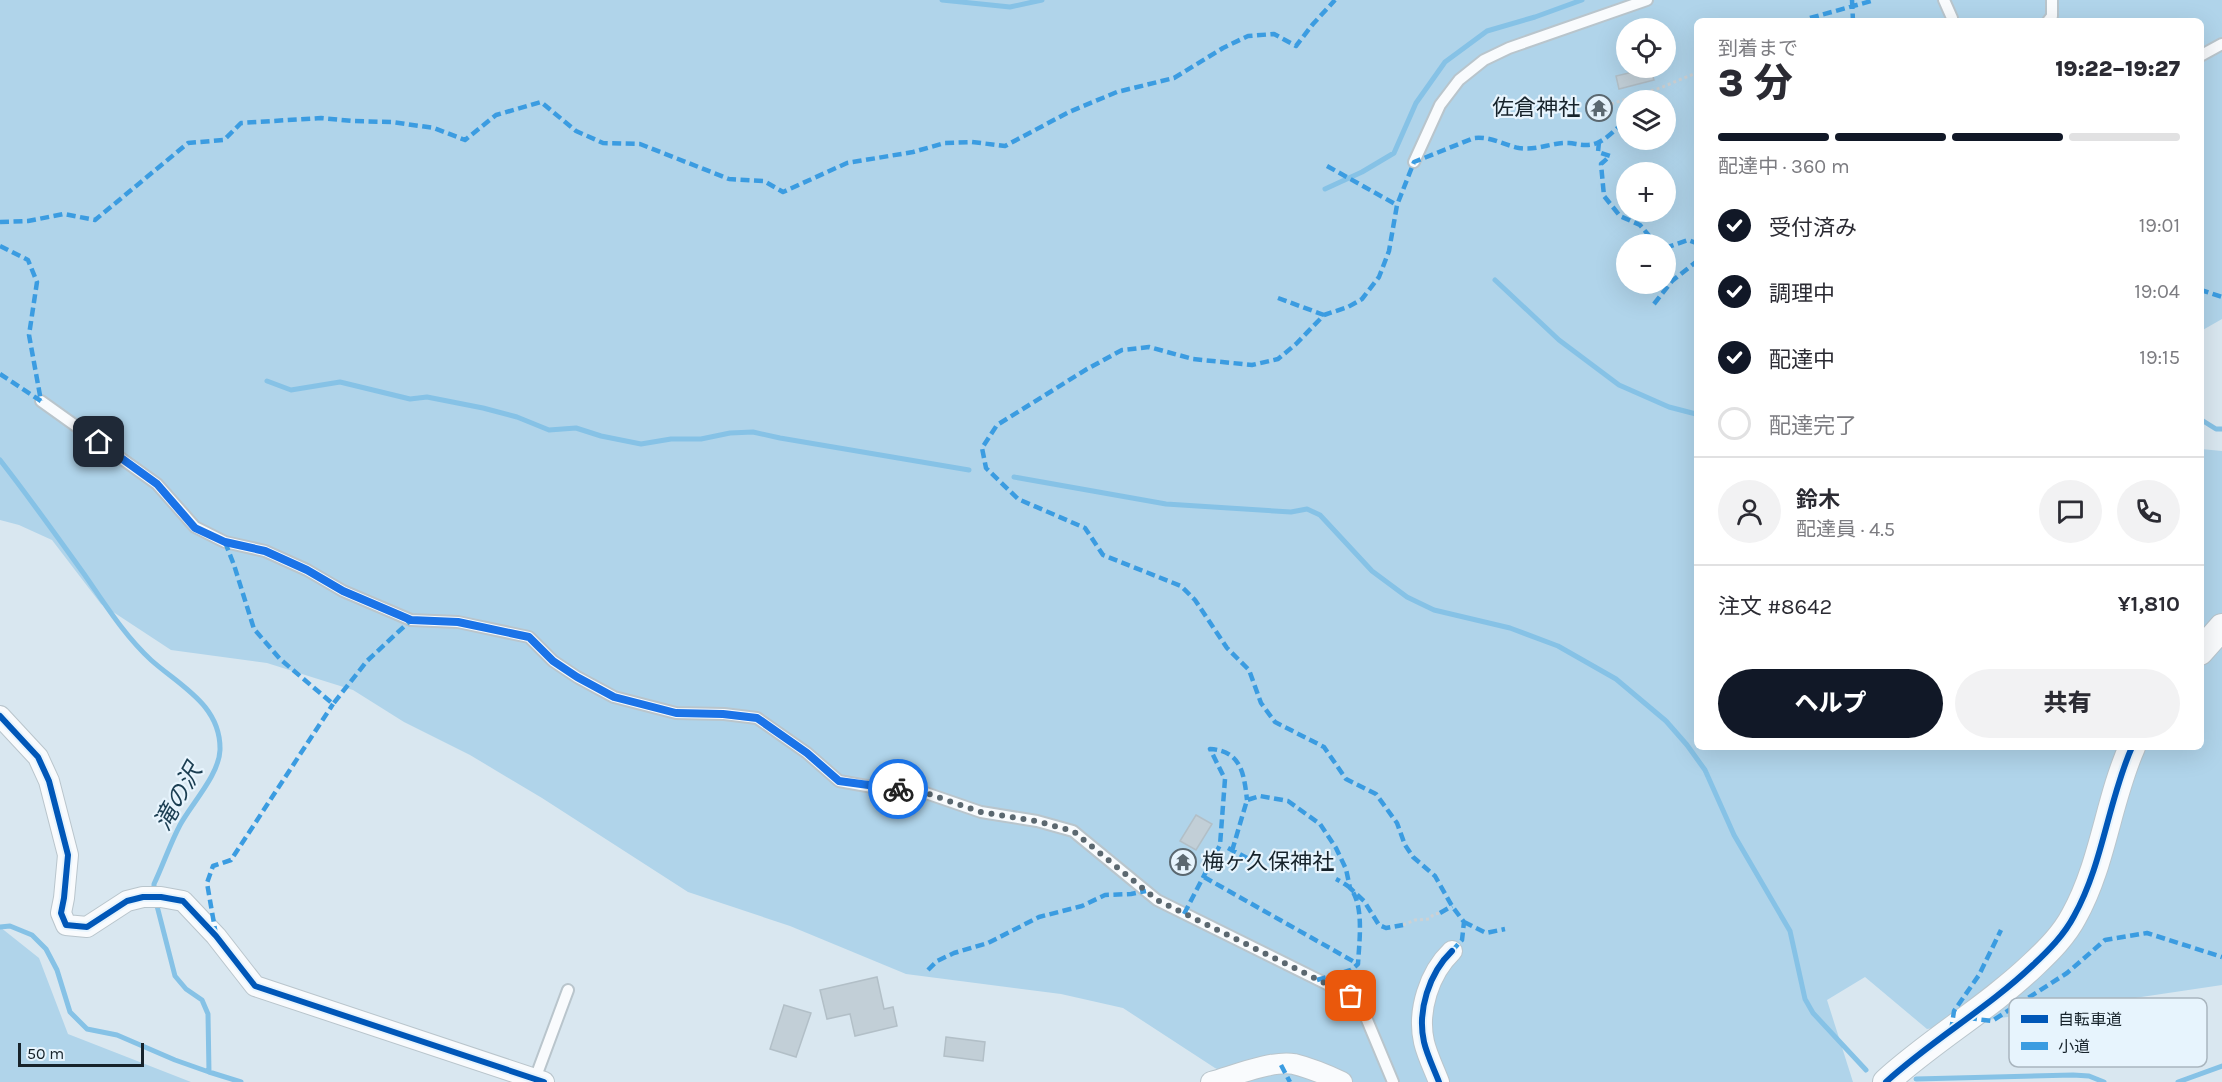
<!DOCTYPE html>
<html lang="ja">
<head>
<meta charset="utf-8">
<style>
	:root { --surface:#fff; --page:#f2f2f3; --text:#2b2b33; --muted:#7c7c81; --line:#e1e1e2; --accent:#111827 }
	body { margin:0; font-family:Karla,"Noto Sans JP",sans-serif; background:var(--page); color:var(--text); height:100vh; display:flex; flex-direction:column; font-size:22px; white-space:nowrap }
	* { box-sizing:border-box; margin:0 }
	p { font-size:20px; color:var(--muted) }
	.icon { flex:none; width:33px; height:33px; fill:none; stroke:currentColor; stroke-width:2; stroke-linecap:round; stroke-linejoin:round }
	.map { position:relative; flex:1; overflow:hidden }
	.side { position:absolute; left:1694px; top:18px; width:510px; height:732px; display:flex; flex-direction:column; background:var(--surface); border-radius:9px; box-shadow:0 6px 24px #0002 }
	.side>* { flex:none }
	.controls { position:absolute; left:1616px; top:18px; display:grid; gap:12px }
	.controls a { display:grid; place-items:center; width:60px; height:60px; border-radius:50%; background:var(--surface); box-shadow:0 6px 24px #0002; font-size:30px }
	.scale { position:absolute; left:18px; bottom:15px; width:126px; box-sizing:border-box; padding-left:6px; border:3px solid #17232b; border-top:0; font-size:16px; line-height:21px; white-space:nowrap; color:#17232b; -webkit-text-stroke:4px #e7f4fd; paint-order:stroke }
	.pin { position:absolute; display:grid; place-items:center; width:51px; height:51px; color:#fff; margin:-26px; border-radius:12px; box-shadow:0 3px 9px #0006 }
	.courier { position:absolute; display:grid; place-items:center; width:60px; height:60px; margin:-30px; border:4px solid #1a73e8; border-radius:50%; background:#fff; color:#222; box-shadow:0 2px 8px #0007 }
	.overview em { font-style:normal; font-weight:800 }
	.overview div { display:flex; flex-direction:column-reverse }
	.overview { display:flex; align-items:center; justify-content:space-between; height:102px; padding:0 24px }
	h1 { font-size:39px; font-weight:800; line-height:45px }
	.bar { display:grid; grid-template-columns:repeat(4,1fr); gap:9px 6px; align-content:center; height:72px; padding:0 24px }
	.bar i { height:8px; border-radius:4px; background:var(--line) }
	.bar .on { background:var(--accent) }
	.bar p { grid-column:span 4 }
	.line { display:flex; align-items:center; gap:15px; padding:0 24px; border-top:2px solid var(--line) }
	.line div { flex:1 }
	.round { display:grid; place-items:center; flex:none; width:63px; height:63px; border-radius:32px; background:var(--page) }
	ol { padding:0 24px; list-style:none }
	li { display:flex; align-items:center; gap:18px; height:66px }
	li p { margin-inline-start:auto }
	li .icon { padding:6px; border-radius:50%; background:var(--accent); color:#fff; stroke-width:4 }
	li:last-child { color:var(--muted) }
	li i { width:33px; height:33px; border:3px solid var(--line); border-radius:50% }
	.action { display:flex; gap:12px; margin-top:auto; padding:12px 24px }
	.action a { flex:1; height:69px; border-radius:36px; background:var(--accent); color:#fff; font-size:24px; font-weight:800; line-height:69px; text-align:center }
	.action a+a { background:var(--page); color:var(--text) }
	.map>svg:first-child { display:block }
	.green { fill:#b0d4ea; fill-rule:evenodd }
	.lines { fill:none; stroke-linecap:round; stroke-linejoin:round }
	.stream { stroke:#86c2e6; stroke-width:5 }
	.building { fill:#c2cfd7; stroke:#b2bfc7; stroke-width:1.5 }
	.service-casing { stroke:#b9c5cc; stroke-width:14 }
	.minor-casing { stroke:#b9c5cc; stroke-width:22 }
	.tertiary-casing { stroke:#b9c5cc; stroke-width:28 }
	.path { stroke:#cdd1d4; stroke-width:3; stroke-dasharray:3 3; stroke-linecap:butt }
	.service { stroke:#f9fbfd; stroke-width:10 }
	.minor { stroke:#f9fbfd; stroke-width:20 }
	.tertiary { stroke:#f9fbfd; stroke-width:26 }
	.quiet { stroke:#3b9ce1; stroke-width:4.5; stroke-dasharray:9 4.5; stroke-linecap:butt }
	.cycleway-casing { stroke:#e7f4fd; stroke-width:10 }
	.cycleway { stroke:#0057b8; stroke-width:6 }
	.done { stroke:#5b6870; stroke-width:6; stroke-dasharray:0 10.8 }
	.route { stroke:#1a73e8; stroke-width:8 }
	.labels { text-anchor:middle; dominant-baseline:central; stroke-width:4.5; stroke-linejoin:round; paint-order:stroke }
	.poi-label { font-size:22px; fill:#17232b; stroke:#e7f4fd; text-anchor:end }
	.water-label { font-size:24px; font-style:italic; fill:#1a3d51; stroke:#e7f4fd }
	.key { fill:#e7f4fd; stroke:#a9b5be; stroke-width:1.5 }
	.key-label { font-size:16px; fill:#17232b }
</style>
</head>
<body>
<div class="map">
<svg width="2222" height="1082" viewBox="0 0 2222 1082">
	<rect width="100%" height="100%" fill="#d9e7f0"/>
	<!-- green -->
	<path class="green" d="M0 0H2222V319L2201 331 2200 21H1696V747H2200L2201 449 2222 451V985L1927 1029 1865 977 1827 1000 1853 1082H1245L1215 1068 1123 1008 1061 994 906 974 790 926 688 892 542 798 470 755 404 722 353 690 267 663 171 650 101 604 52 540 19 525 0 520ZM1626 28H1665V68H1626ZM1626 100H1665V140H1626ZM1626 172H1665V212H1626ZM1626 244H1665V284H1626Z
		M0 927 39 958 68 1034 191 1082H0Z"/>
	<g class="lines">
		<!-- stream -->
		<path class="stream" d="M942 0 1010 7 1042 0
			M1325 189 1362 172 1394 153 1416 103 1445 62 1487 31 1535 17 1582 0
			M1495 280 1559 340 1619 385 1669 407 1696 414
			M267 381 291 390 340 382 410 399 427 397 483 408 517 417 549 430 576 428 601 436 641 444 671 439H701L730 433 753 432 780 438 969 470
			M2200 419 2216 429H2222
			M0 460C29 497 56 535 84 574 105 604 124 635 151 660 180 686 221 705 220 750 219 775 192 803 180 825 170 844 163 865 154 884V893
			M1014 477 1166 504 1291 512 1307 509 1320 515 1372 571 1407 597 1434 610 1510 628 1558 646 1616 679 1666 721 1687 745 1705 770 1734 835 1790 931 1805 999 1813 1013 1866 1070
			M156 902 175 976 186 989 202 1000 208 1014 209 1072 241 1082
			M0 927 10 926 32 935 46 949 57 970 70 1012 87 1029 117 1035 175 1060 209 1072
			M1916 1079 2073 1075 2089 1076 2104 1082
			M2178 1082 2222 1066"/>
	</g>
	<!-- building -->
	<path class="building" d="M1650 68 1654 80 1619 89 1616 76Z
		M1604 99 1609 112 1595 117 1590 105Z
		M1196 815 1212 824 1196 850 1180 841Z
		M877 977 884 1009 893 1007 897 1026 855 1036 850 1014 827 1019 820 990Z
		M784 1005 811 1013 796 1057 770 1049Z
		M946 1037 985 1042 983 1061 944 1056Z"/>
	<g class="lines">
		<defs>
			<path id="service" d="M1944 0 1952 18 1951 21
				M2048 21 2052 16V0
				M2200 56 2222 44
				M1414 162 1440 105 1459 80 1484 60 1509 48 1647 0
				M41 401 157 484 195 527 225 542 265 551 307 570 343 591 411 620 458 622 529 637 553 661 577 677 614 697 676 713 724 714 757 718 807 753 839 781 878 788 920 791 981 812 1037 821 1073 831 1157 900 1351 996 1365 1015 1393 1082
				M535 1079 568 990"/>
			<path id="minor" d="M0 716 38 757 49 781 68 855 64 898 61 913 66 925 87 927 127 901 143 897H161L183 901 216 936 255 986 544 1082
				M1211 1082C1233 1076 1272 1060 1294 1064 1310 1068 1327 1075 1342 1082
				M1439 1082C1434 1069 1427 1055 1424 1042 1417 1011 1429 973 1452 951"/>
			<path id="tertiary" d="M2200 652 2222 627
				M1886 1082C1932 1040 1988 1008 2033 965 2049 950 2064 935 2074 916 2103 864 2108 801 2132 747"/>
		</defs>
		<!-- service casing -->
		<use href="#service" class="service-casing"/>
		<!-- minor casing -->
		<use href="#minor" class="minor-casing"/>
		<!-- tertiary casing -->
		<use href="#tertiary" class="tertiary-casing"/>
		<!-- path -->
		<path class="path" d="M1804 21 1810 18
			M1611 104 1660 88 1696 73
			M1403 925 1415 920 1429 919 1434 914 1440 913"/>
		<!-- service -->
		<use href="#service" class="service"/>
		<!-- minor -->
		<use href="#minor" class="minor"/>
		<!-- tertiary -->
		<use href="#tertiary" class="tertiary"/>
		<!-- quiet -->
		<path class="quiet" d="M1852 0 1853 21
			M1810 18 1875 0
			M1644 100 1651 91
			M1599 142 1598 152 1610 156 1601 164 1604 196 1620 216 1640 225 1656 244
			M1327 166 1397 205
			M0 222 28 221 64 214 95 220 188 143 224 140 241 123 321 118 353 121 392 122 434 128 465 140 496 115 541 102 576 131 603 143 640 144 729 179 764 181 783 192 847 163 913 152 945 143 972 142 1005 146 1069 112 1117 92 1174 78 1223 48 1248 36 1274 34 1296 46 1313 24 1335 0
			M0 246 28 260 37 282 29 335 41 401
			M1665 248 1688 240 1696 243
			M2200 293 2204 291 2222 297
			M1278 298 1324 315
			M1654 304 1672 281 1696 262
			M0 374 41 401
			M225 542 234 565 254 629 280 659 333 704 367 661 411 620
			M1228 848 1247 858
			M1232 851 1247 800 1260 796 1288 801 1320 824 1336 848 1346 869 1350 888 1364 901 1379 925 1386 928 1403 925
			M1204 877 1358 964
			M1440 913 1452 906
			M1184 914 1220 845 1225 779 1210 749C1241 751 1244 773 1247 800
			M1464 922 1486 933 1505 929
			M216 935 207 883 213 866 231 860 333 704
			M1452 951 1462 940 1464 922 1452 906 1435 876 1413 857 1405 845 1397 823 1376 794 1346 779 1324 747 1275 722 1261 703 1249 670 1227 648 1195 600 1181 586 1103 555 1085 528 1018 499 986 468 982 448 997 425 1087 369 1122 350 1149 347 1193 359 1252 365 1278 359 1296 344 1324 315 1348 307 1362 299 1379 277 1389 251 1397 205 1414 162 1474 138C1490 136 1504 145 1519 148 1537 151 1552 142 1569 143 1579 144 1587 147 1597 143 1607 139 1617 128 1626 120
			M928 970 937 961 954 953 988 943 1039 917 1082 906 1105 895 1131 894 1146 891
			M1317 980 1351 970 1358 964C1359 943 1365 903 1349 887 1345 884 1340 881 1336 879
			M1968 1018 1992 1021 2067 973 2105 940 2147 933 2222 957
			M1951 1031 1954 1011 1979 975 2001 930
			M1281 1065 1290 1082"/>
		<defs>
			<path id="cycleway" d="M0 716 38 757 49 781 68 855 64 898 61 913 66 925 87 927 127 901 143 897H161L183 901 216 936 255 986 544 1082
				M1439 1082C1434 1069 1427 1055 1424 1042 1417 1011 1429 973 1452 951
				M1886 1082C1932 1040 1988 1008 2033 965 2049 950 2064 935 2074 916 2103 864 2108 801 2132 747"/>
		</defs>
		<!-- cycleway casing -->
		<use href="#cycleway" class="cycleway-casing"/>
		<!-- cycleway -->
		<use href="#cycleway" class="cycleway"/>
	</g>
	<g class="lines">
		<!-- done -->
		<path class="done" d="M898 789 920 791 981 812 1036 821 1073 831 1157 900 1351 996"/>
		<!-- route -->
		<path class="route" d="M99 442 157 484 195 528 225 542 265 551 307 570 343 591 411 620 458 622 529 637 553 661 577 677 614 697 676 713 723 714 757 718 807 753 839 781 898 789"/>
	</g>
	<!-- icons -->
	<defs>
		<symbol id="temple-ring" viewBox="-11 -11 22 22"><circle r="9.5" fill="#e7f4fd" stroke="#5b6870" stroke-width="1.5"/><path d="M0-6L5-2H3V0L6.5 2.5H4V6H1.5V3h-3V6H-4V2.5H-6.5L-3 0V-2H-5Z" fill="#5b6870"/></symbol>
	</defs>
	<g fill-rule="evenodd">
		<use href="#temple-ring" x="1584" y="93" width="30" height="30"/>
		<use href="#temple-ring" x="1168" y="847" width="30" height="30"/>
	</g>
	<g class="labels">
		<!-- poi labels -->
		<g class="poi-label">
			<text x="1580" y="108">佐倉神社</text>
			<text x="1202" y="862" text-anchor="start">梅ヶ久保神社</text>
		</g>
		<!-- water labels -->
		<g class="water-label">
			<text transform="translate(178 797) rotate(-61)">滝の沢</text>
		</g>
	</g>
	<!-- legend -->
	<rect x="2009" y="998" width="198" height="69" rx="9" class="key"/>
	<rect x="2021" y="1015" width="27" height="8" fill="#0057b8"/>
	<rect x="2021" y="1042" width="27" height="8" fill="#3b9ce1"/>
	<g class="key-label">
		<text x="2058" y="1025">自転車道</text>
		<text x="2058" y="1052">小道</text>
	</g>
</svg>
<div class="controls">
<a><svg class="icon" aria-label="locate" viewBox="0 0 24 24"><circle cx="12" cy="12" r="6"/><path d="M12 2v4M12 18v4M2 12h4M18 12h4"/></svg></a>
<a><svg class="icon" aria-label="layers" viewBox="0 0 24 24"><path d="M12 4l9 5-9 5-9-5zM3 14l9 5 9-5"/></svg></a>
<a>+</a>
<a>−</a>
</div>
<div class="scale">50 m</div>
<div class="pin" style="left:1351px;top:996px;background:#ea580c"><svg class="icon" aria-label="bag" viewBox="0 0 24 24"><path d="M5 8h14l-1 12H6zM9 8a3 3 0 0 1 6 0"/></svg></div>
<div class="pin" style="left:99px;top:442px;background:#1f2937"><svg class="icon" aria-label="home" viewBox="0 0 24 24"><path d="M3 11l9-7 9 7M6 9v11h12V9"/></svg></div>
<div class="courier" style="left:898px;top:789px"><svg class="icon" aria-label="bike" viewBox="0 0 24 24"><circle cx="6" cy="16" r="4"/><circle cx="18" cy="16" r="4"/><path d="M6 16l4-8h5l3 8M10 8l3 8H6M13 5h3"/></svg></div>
<section class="side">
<div class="overview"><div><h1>3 分</h1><p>到着まで</p></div><em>19:22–19:27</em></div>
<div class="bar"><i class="on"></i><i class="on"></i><i class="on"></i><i></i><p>配達中 · 360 m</p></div>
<ol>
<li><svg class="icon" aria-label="check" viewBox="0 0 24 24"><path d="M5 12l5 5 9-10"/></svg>受付済み<p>19:01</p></li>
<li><svg class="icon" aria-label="check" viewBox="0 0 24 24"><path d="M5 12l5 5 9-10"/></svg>調理中<p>19:04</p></li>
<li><svg class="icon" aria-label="check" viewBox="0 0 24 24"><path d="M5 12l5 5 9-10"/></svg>配達中<p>19:15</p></li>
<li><i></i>配達完了</li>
</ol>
<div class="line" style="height:108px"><a class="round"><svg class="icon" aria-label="person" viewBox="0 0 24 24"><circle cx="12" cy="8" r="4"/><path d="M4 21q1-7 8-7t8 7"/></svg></a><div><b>鈴木</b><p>配達員 · 4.5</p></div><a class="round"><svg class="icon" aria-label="chat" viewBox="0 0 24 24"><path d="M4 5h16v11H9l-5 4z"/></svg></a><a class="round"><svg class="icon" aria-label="phone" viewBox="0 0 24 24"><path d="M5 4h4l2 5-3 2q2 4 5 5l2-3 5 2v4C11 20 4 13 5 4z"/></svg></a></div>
<div class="line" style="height:78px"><div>注文 #8642</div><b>¥1,810</b></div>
<div class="action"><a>ヘルプ</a><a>共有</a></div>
</section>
</div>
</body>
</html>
